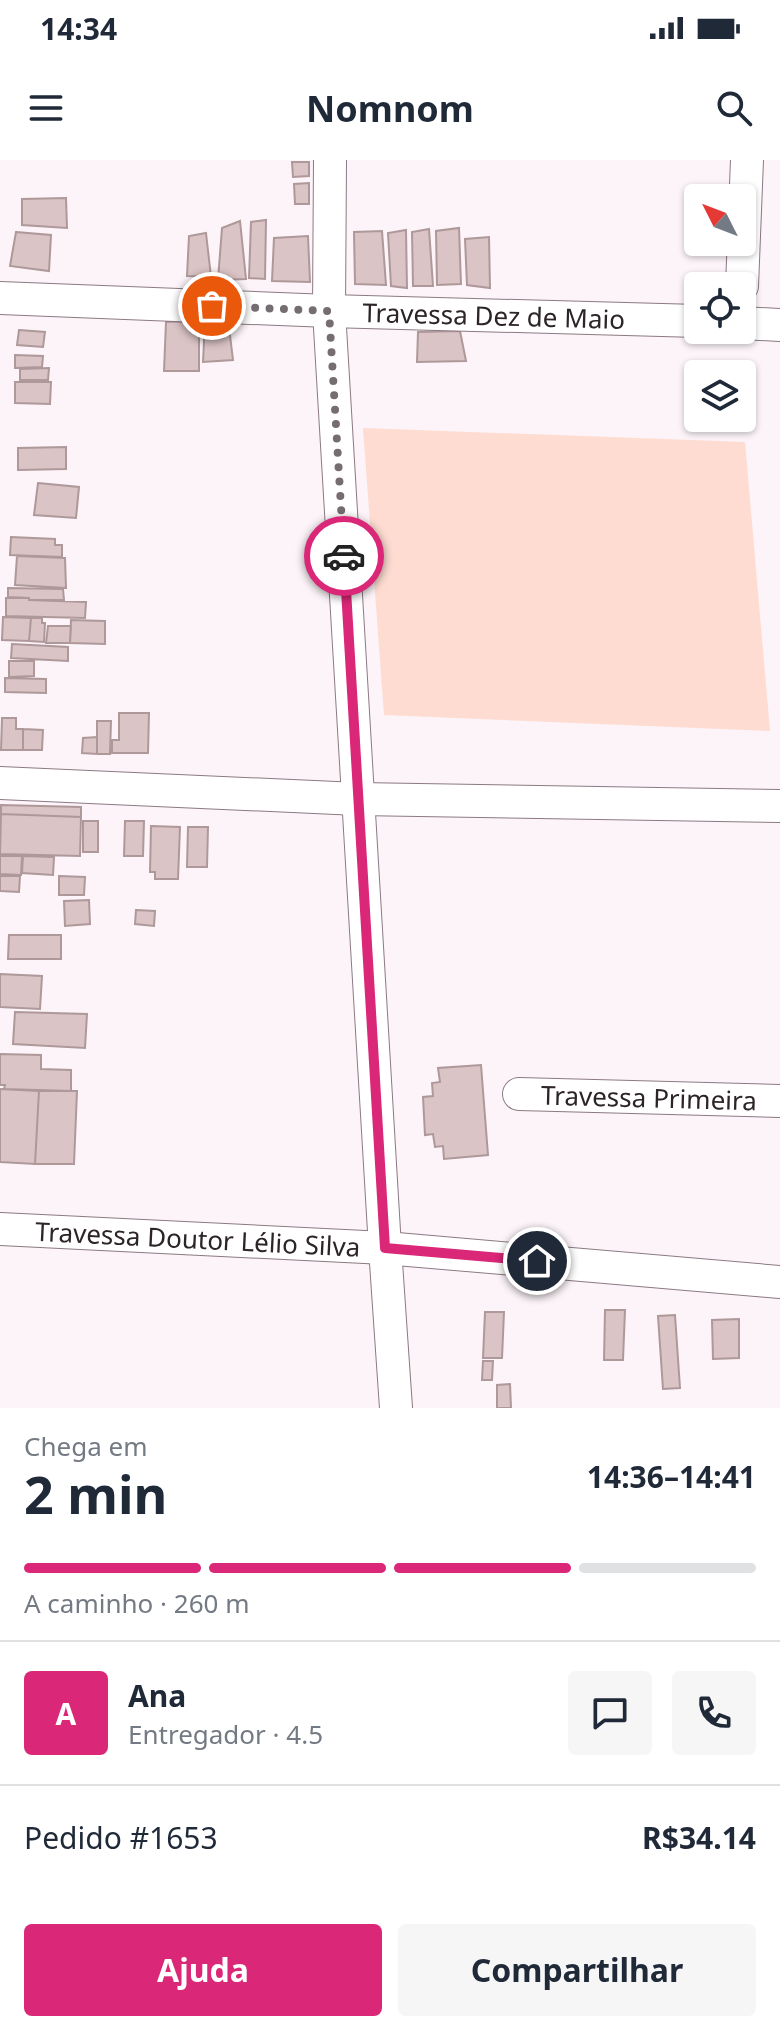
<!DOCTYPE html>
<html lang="pt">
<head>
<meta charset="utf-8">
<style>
	:root { --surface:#fff; --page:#f6f6f7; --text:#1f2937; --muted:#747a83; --line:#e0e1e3; --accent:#db2777 }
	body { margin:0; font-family:"Noto Sans",sans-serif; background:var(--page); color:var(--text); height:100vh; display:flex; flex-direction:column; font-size:30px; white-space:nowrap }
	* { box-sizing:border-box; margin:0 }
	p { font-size:26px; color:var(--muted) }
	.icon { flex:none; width:44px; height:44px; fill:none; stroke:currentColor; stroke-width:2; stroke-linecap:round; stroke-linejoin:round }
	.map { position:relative; height:1248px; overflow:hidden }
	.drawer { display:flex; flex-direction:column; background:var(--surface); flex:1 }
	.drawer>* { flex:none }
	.needle { width:52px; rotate:312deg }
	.fabs { position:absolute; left:684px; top:24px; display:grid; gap:16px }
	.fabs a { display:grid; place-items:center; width:72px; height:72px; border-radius:8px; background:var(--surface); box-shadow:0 2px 6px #0004; font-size:40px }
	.pin { position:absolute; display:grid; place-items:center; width:68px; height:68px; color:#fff; margin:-34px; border:4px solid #fff; border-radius:50%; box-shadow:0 2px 8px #0007 }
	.courier { position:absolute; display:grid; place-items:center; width:80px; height:80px; margin:-40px; border:6px solid #db2777; border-radius:50%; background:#fff; color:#222; box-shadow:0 2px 10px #0007 }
	.summary em { font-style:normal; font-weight:700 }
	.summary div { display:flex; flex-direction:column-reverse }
	.summary { display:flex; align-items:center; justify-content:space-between; height:136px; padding:0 24px }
	h1 { font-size:52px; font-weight:700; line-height:60px }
	.bar { display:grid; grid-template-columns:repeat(4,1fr); gap:12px 8px; align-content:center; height:96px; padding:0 24px }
	.bar i { height:10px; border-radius:6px; background:var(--line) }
	.bar .active { background:var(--accent) }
	.bar p { grid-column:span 4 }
	.line { display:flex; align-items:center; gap:20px; padding:0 24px; border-top:2px solid var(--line) }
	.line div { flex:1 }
	.round { display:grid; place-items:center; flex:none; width:84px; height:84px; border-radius:8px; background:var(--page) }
	.action { display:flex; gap:16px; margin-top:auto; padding:16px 24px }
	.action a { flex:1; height:92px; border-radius:8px; background:var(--accent); color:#fff; font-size:32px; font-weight:700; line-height:92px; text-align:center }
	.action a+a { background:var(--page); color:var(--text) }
	.status { display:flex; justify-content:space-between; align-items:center; height:56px; padding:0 40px; background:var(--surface); direction:ltr }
	.status svg { height:22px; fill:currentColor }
	header { display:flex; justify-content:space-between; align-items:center; height:104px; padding:0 24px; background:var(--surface); font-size:36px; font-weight:700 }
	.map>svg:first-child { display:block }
	.green { fill:#fedcd1 }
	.building { fill:#dbc4c6; stroke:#ae989a; stroke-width:2 }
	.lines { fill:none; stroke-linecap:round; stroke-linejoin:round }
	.minor-casing { stroke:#8c7983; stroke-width:34 }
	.minor { stroke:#fff; stroke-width:32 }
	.done { stroke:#756d71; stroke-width:8; stroke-dasharray:0 14.4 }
	.route { stroke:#db2777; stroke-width:10 }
	.labels { text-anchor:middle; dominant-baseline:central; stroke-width:6; stroke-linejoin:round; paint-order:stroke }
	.street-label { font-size:26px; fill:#2c2428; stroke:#fff }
</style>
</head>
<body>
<div class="status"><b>14:34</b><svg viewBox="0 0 49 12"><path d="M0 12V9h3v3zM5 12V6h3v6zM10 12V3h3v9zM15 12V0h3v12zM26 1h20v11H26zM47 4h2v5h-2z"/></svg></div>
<header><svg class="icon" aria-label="menu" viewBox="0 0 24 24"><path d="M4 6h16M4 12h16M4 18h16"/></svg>Nomnom<svg class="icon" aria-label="search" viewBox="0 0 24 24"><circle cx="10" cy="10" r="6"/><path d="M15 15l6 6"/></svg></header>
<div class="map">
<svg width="780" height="1248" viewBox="0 0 780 1248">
	<rect width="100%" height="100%" fill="#fcf4f8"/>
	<!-- green -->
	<path class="green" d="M363 268 745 282 770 571 384 555Z"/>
	<!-- building -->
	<path class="building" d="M292 2H309V16L293 17Z
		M309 23V44H295L294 24Z
		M66 38 67 68 22 65V39Z
		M266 60 265 119 249 118 251 62Z
		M240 61 246 119 218 120 222 68Z
		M459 68 461 124 437 125 436 71Z
		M429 69 433 126H413L412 72Z
		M406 70 407 128 391 126 388 73Z
		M382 71 386 125 355 124 354 72Z
		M16 72 51 75 49 111 10 106Z
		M206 73 211 117 187 116 189 76Z
		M308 76 310 122 272 121 274 78Z
		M489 77 490 128 467 125 465 79Z
		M228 159 233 200 203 202 205 162Z
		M199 161V211H164L166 162Z
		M19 170 45 172 43 187 17 185Z
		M460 171 466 201 417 202 418 172Z
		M15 195 43 196 42 207 15 208Z
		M49 208 48 220H20V209Z
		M15 222H51L50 244 15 243Z
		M66 287V309L18 310V288Z
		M38 323 79 327 76 358 34 355Z
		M11 377 55 379V385H62V397L10 395Z
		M17 396 65 398 66 428 15 425Z
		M8 428 63 429 64 440H29V438L8 437Z
		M6 438H29V440L86 442 85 458 6 456Z
		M3 457 31 458 29 481 2 480Z
		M31 458H42V463H45L44 482 29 481Z
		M71 460 105 461V484L70 483Z
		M48 466H71L70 483H46Z
		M12 484 68 487V501L11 498Z
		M9 501H34V516L9 517Z
		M5 518 46 519V533L5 532Z
		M119 553H149L148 593H112V580H119Z
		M2 558H16V569H23V590H1Z
		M97 561H111L110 594H97Z
		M23 569 43 570 42 590H23Z
		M97 577V594L82 593 83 578Z
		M1 645 81 647V657L1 654Z
		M1 654 81 657 80 696 0 694Z
		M83 661H98V692H83Z
		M125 661H144L143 696H124Z
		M151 666 180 667 178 719H155V712H150Z
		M188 667H208L207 707H187Z
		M0 696H22L21 715 0 714Z
		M23 696 54 697 53 715 22 713Z
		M0 716H20L19 732 0 731Z
		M59 716 85 717 84 735H59Z
		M89 740 90 764 65 766 64 741Z
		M136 750 155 751 154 766 135 764Z
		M9 775H61V799H8Z
		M0 814 42 816 40 849 0 847Z
		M15 852 87 854 85 888 13 884Z
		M0 894 41 895V909L71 910V931L4 929 5 925H0Z
		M481 905 488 995 444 999 443 986 435 987 433 974 425 975 423 937 433 936 432 923 440 922 438 908Z
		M0 929 39 931 35 1004 0 1002Z
		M39 931H77L74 1004H35Z
		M605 1150H625L623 1200H604Z
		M485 1152H504L502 1198H483Z
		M675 1155 680 1228 663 1229 658 1156Z
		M739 1159V1198L713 1199 712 1160Z
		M483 1201H493L492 1220H482Z
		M510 1224 511 1248H497V1225Z"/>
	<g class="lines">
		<defs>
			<g id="minor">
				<path d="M330 0 329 151 385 1088 396 1248"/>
				<path d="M742 126 747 0"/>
				<path id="s1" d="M0 138 329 151 698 161"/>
				<path d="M742 163 780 165"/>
				<path d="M0 623 358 639 780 646"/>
				<path id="s2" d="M519 934 780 941"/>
				<path id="s3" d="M0 1069 385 1088 780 1122"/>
			</g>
		</defs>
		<!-- minor casing -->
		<use href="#minor" class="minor-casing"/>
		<!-- minor -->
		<use href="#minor" class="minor"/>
	</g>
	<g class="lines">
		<!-- done -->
		<path class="done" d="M212 146 329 151 344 396"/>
		<!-- route -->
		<path class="route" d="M344 396 385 1088 537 1101"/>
	</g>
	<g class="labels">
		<!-- street labels -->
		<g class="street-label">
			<text stroke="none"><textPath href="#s1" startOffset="494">Travessa Dez de Maio</textPath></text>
			<text stroke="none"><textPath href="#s2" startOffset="130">Travessa Primeira</textPath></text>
			<text stroke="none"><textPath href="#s3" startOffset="198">Travessa Doutor Lélio Silva</textPath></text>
		</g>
	</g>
</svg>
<div class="fabs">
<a><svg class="needle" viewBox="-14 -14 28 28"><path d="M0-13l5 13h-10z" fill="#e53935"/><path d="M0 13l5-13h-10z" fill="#747a83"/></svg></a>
<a><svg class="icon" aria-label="locate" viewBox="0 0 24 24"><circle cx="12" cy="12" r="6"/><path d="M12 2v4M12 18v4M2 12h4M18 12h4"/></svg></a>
<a><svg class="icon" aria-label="layers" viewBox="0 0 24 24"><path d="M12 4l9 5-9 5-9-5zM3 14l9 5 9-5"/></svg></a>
</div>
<div class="pin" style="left:212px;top:146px;background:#ea580c"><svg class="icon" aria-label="bag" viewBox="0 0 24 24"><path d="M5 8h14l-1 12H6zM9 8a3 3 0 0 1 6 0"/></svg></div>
<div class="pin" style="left:537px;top:1101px;background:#1f2937"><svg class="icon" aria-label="home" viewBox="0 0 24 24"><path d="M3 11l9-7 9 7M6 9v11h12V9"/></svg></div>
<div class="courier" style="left:344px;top:396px"><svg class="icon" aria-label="car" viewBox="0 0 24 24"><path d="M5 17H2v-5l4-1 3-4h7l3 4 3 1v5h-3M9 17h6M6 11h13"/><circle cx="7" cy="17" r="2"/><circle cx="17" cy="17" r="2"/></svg></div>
</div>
<section class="drawer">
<div class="summary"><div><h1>2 min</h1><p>Chega em</p></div><em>14:36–14:41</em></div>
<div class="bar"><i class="active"></i><i class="active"></i><i class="active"></i><i></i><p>A caminho · 260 m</p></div>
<div class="line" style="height:144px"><b class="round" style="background:var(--accent);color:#fff">A</b><div><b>Ana</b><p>Entregador · 4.5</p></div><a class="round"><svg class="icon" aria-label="chat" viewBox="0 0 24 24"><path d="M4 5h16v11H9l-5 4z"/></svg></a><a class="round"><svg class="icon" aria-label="phone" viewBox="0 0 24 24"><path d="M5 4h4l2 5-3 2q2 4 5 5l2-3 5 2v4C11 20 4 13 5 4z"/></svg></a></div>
<div class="line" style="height:104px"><div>Pedido #1653</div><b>R$34.14</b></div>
<div class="action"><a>Ajuda</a><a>Compartilhar</a></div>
</section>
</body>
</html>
